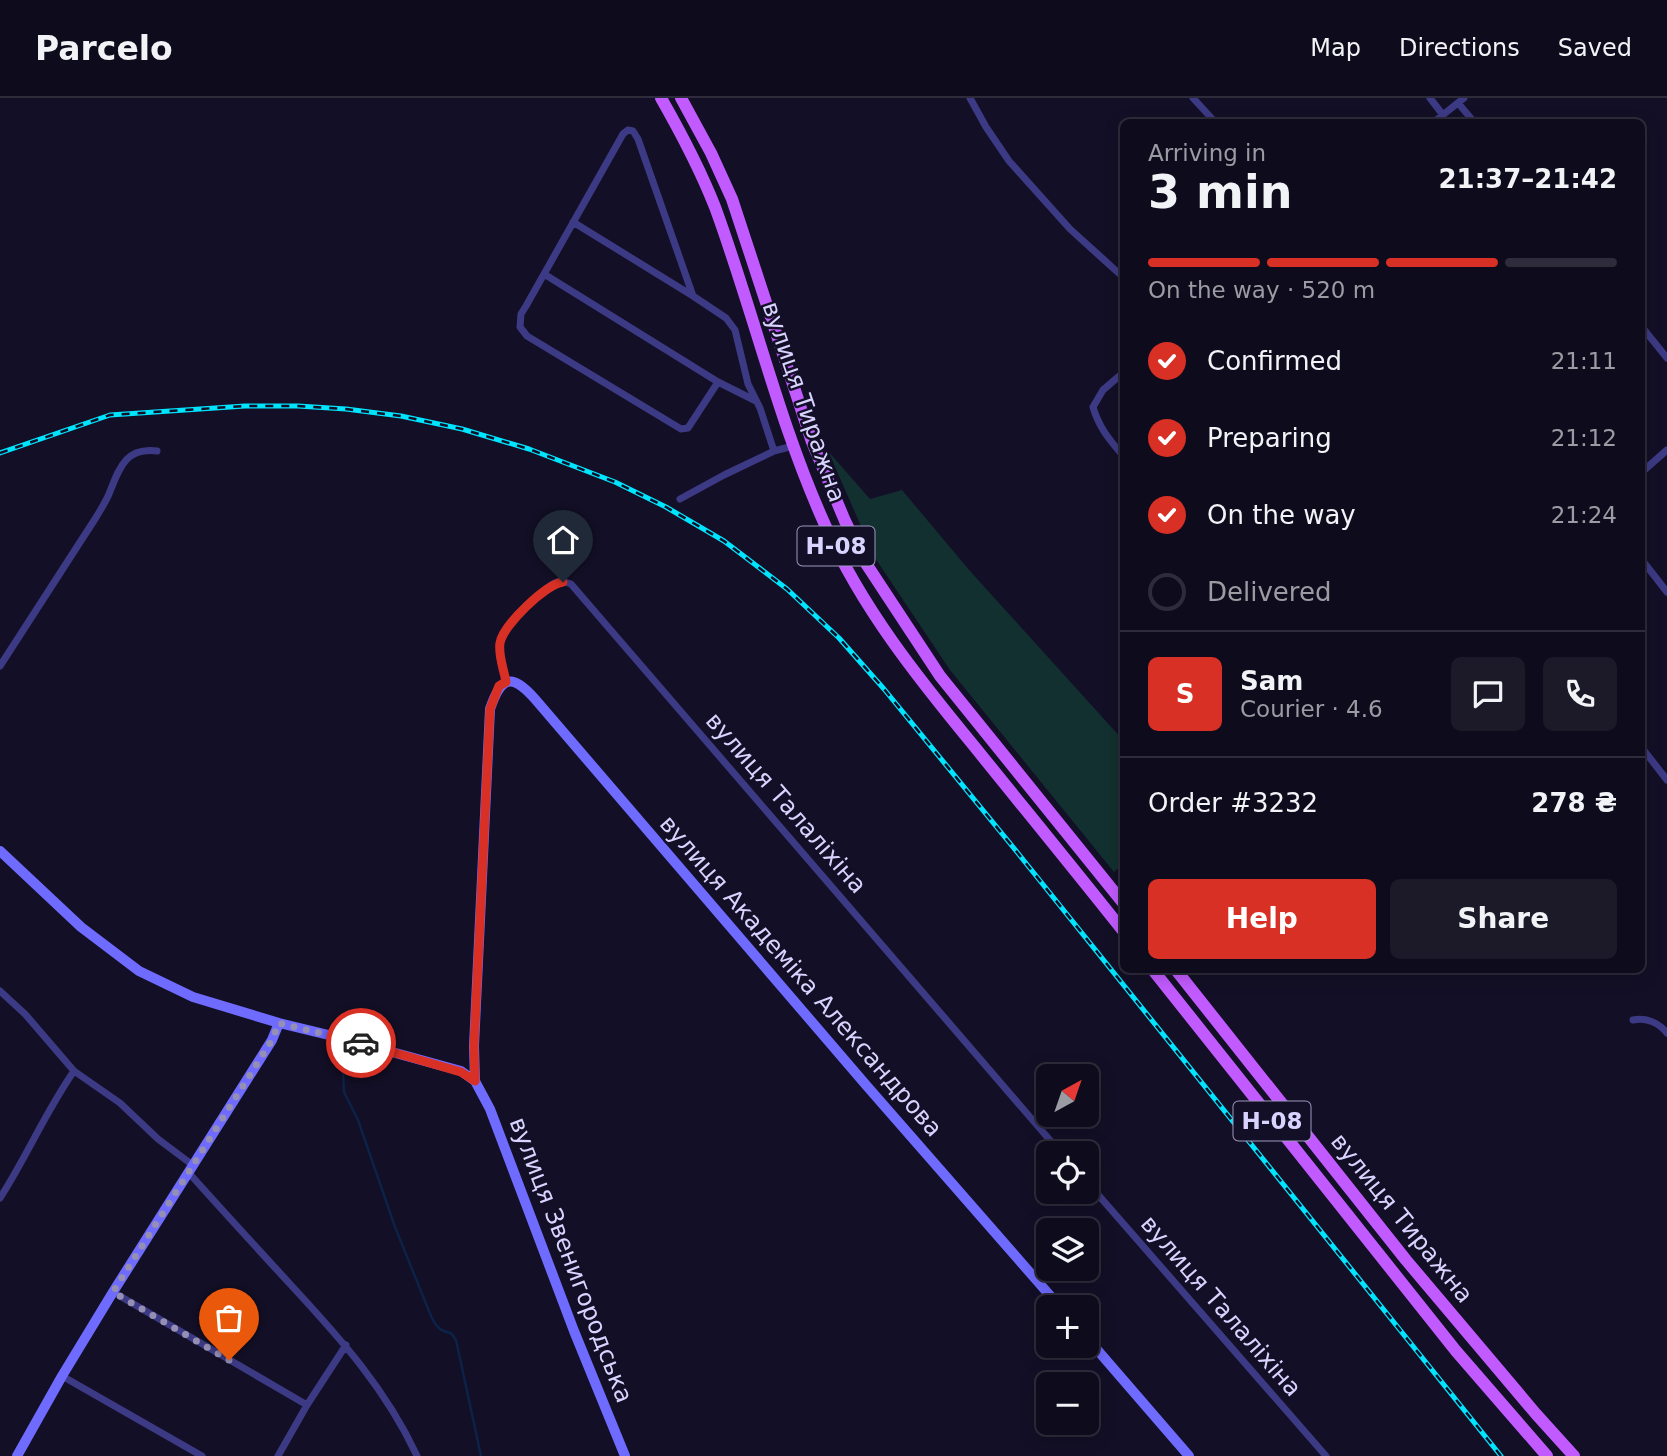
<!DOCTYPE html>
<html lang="en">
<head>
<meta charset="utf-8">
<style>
	:root { --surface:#0e0b1c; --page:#1c1929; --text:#f1f3f6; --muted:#9b9ba3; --line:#2e2b3b; --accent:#d93025 }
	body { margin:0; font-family:"DejaVu Sans",sans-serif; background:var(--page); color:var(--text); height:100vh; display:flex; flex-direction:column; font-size:26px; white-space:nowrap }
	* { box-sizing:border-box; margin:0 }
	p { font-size:23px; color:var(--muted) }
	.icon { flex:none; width:38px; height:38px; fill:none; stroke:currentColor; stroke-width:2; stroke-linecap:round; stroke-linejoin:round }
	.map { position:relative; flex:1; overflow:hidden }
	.sheet { position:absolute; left:1120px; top:21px; width:525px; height:854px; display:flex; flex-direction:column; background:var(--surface); border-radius:10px; box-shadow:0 4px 18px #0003,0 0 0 2px var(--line) }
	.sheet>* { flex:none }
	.needle { width:46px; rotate:40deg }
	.fabs { position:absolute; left:1036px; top:966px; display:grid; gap:14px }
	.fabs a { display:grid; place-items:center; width:63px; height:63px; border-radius:10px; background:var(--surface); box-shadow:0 4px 18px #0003,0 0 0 2px var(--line); font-size:35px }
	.pin { position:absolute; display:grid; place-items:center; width:60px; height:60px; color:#fff; margin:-72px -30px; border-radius:50% 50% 50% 0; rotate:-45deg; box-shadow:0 0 7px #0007 }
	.pin .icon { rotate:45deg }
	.courier { position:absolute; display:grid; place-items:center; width:70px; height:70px; margin:-35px; border:5px solid #d93025; border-radius:50%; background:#fff; color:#222; box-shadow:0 2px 9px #0007 }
	.head em { font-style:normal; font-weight:600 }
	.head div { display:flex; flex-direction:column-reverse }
	.head { display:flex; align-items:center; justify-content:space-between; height:119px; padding:0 28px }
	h1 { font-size:46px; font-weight:600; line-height:52px }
	.bar { display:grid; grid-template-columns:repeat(4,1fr); gap:10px 7px; align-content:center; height:84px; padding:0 28px }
	.bar i { height:9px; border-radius:5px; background:var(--line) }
	.bar .current { background:var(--accent) }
	.bar p { grid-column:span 4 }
	.line { display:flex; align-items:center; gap:18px; padding:0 28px; border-top:2px solid var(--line) }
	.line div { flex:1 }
	.round { display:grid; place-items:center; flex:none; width:74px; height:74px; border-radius:10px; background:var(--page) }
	ol { padding:0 28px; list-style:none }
	li { display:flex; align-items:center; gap:21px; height:77px }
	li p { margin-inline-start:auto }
	li .icon { padding:7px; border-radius:50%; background:var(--accent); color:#fff; stroke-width:4 }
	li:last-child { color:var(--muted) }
	li i { width:38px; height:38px; border:4px solid var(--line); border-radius:50% }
	.cta { display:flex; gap:14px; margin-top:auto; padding:14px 28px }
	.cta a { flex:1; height:80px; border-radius:10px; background:var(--accent); color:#fff; font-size:28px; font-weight:600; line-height:80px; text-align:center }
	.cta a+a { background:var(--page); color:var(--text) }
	header { display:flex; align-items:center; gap:42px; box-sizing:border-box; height:98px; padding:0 35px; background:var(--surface); border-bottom:2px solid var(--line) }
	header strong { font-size:33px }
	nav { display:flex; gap:38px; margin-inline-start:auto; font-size:24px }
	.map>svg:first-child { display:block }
	.green { fill:#12302f }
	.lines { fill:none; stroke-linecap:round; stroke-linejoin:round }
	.stream { stroke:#0c2248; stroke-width:2.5 }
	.street { stroke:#3d3a85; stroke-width:7 }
	.secondary { stroke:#6f6bff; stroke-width:10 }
	.primary { stroke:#c25bff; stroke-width:12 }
	.rail-casing { stroke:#00e5ff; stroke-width:5 }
	.rail { stroke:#130f26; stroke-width:2.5; stroke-dasharray:8; stroke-linecap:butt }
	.done { stroke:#948fb3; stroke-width:7; stroke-dasharray:0 12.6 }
	.route { stroke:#d93025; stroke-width:9 }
	.labels { text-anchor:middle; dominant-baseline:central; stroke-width:5; stroke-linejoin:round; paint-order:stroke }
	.shield { fill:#130f26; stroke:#9e99be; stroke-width:2 }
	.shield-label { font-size:23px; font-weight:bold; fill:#d9d4ff }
	.street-label { font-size:24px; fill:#d9d4ff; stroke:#130f26 }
</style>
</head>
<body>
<header>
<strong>Parcelo</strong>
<nav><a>Map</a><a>Directions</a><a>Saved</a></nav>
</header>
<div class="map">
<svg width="1667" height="1358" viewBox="0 0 1667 1358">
	<rect width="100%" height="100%" fill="#130f26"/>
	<!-- green -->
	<path class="green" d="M828 353 870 401 902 392 970 473 1123 642V766L1114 774 950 572 875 460Z"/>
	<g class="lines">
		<!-- stream -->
		<path class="stream" d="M343 972 344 994 358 1022 395 1129 431 1218C436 1228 439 1233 451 1235L456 1242 481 1358"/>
		<!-- street -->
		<path class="street" d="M970 0 986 29 1009 63 1070 131 1124 180
			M1193 0 1215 24
			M1430 0 1443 17
			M1458 5 1474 24
			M1434 24 1464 0
			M573 124 693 198 726 220 735 232 748 286 760 310 774 353
			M544 176 718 284 756 303
			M693 198 638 41 633 33 628 32 623 36 526 208 521 216 520 229 527 238 681 331 688 330 718 284
			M1642 229 1667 260
			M1124 274 1103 292 1093 309C1099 330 1110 342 1124 359
			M1642 374 1667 352
			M680 401 724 377 774 353 793 348
			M1642 462 1667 494
			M0 568 95 421C100 413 105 405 109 396 119 371 125 349 157 353
			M506 584C504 572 496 553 501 540 505 529 544 490 555 485 560 482 566 484 571 486L1061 1055
			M1642 650 1667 682
			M0 893 25 916 74 973 120 1005 158 1041 194 1068
			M1633 922C1646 919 1659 925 1667 935
			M189 1075C222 1112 256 1149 290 1186 340 1240 386 1291 417 1358
			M1087 1084 1326 1358
			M0 1100C27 1058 46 1013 74 973
			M113 1194 307 1307
			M62 1278 202 1358
			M278 1358 307 1307 346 1247"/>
		<!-- secondary -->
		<path class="secondary" d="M0 753 81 829 139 873 193 899 279 925 341 940 461 973 475 983
			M1087 1240 1189 1358
			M17 1358 62 1278 113 1194 272 942 279 925
			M625 1358 574 1233 490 1011 475 983 474 948 490 611C501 579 511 574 535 601L866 987 1060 1209"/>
		<!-- primary -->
		<path class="primary" d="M661 0C681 35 700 71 715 109 754 215 779 326 826 429 862 510 918 580 974 648 1024 710 1074 771 1124 834
			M681 0 711 55 732 101 812 344 845 423 865 464 940 578 1124 806
			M1153 872 1456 1253 1547 1358
			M1176 872 1406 1162 1536 1316 1574 1358"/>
		<defs>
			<path id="rail" d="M0 355 110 317 245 308H298L346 311 401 318 462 331 529 351 615 384 666 409 724 443 787 491 839 540 884 591 1017 754 1501 1358"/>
		</defs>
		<!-- rail casing -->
		<use href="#rail" class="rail-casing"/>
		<!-- rail -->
		<use href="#rail" class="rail"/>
	</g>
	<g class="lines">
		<!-- done -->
		<path class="done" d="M229 1262 113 1194 272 942 279 925 361 945"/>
		<!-- route -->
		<path class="route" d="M361 945 461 974 475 983 474 948 490 611 499 588 506 584C504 572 498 557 500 545 503 527 546 486 563 484"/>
	</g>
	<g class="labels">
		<!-- shield labels -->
		<g class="shield">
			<rect x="797.5" y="428.5" width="77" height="39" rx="5"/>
			<rect x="1233.5" y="1003.5" width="77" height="39" rx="5"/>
		</g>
		<g class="shield-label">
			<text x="836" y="448">Н-08</text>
			<text x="1272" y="1023">Н-08</text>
		</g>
		<!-- street labels -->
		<g class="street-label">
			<text transform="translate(804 304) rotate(71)">вулиця Тиражна</text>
			<text transform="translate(786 705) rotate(49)">вулиця Талаліхіна</text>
			<text transform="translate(801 878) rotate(49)">вулиця Академіка Александрова</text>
			<text transform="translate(1402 1120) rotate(51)">вулиця Тиражна</text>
			<text transform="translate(571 1162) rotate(69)">вулиця Звенигородська</text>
			<text transform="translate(1221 1208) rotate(49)">вулиця Талаліхіна</text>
		</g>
	</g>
</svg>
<div class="fabs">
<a><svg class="needle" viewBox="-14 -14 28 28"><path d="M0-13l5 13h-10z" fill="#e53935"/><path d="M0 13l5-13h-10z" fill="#9b9ba3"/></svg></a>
<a><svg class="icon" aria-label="locate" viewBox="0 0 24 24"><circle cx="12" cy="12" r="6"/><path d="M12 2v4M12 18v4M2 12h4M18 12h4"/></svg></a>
<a><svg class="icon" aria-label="layers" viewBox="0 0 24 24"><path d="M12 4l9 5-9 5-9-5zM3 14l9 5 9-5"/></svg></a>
<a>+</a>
<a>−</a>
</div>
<div class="pin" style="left:229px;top:1262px;background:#ea580c"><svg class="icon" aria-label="bag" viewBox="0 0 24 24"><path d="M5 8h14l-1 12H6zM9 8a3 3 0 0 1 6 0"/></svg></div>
<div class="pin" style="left:563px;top:484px;background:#1f2937"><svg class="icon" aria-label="home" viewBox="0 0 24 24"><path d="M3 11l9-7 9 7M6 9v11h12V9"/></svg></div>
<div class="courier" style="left:361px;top:945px"><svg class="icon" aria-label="car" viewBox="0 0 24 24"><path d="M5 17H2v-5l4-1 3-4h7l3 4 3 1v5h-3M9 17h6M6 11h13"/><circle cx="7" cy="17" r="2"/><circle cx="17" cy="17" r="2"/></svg></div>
<section class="sheet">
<div class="head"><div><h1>3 min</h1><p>Arriving in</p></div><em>21:37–21:42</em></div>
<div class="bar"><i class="current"></i><i class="current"></i><i class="current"></i><i></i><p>On the way · 520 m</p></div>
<ol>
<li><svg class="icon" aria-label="check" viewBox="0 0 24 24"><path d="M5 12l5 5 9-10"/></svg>Confirmed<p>21:11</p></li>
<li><svg class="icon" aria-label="check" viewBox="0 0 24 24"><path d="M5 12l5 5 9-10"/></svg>Preparing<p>21:12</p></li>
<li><svg class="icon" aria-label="check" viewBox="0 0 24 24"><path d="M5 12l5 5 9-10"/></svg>On the way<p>21:24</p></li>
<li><i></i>Delivered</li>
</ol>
<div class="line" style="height:126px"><b class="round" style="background:var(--accent);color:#fff">S</b><div><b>Sam</b><p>Courier · 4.6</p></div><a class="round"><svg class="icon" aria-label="chat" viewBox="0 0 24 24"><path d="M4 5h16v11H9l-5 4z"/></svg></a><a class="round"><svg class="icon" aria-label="phone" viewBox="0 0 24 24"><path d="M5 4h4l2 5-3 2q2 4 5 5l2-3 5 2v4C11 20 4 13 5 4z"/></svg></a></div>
<div class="line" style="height:91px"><div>Order #3232</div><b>278 ₴</b></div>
<div class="cta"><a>Help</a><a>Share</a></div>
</section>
</div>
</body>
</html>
